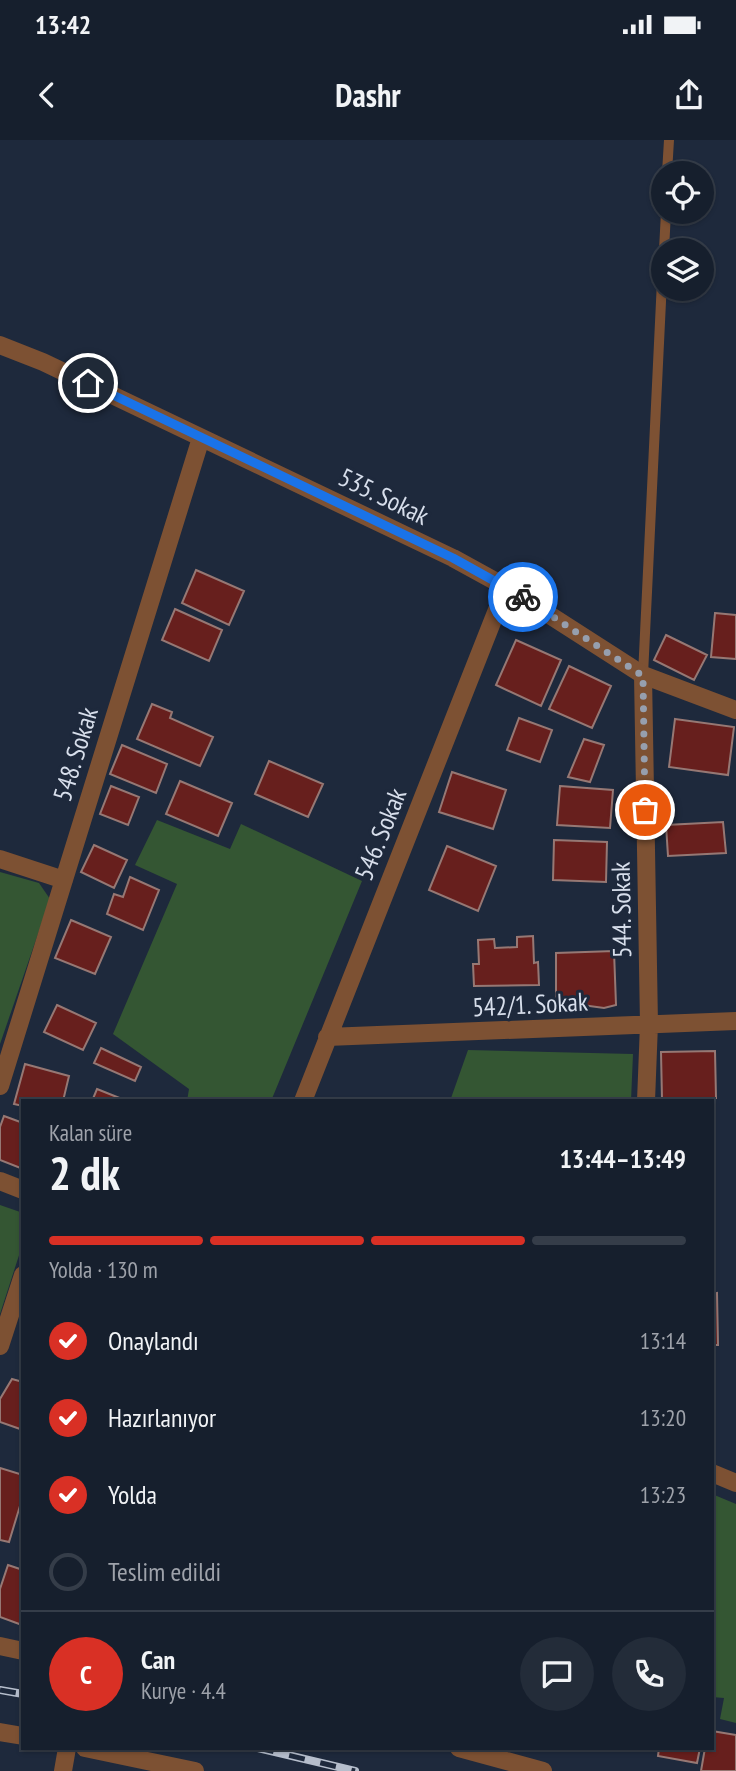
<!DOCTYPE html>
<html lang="tr">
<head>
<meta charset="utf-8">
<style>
	:root { --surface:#161f2d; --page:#232c39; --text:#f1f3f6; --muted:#9ea2aa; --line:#353d49; --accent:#d93025 }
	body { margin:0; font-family:"PT Sans Narrow",sans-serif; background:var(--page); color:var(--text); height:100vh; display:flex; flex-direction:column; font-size:26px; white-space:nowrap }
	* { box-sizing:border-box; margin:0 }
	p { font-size:23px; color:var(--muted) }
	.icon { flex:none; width:38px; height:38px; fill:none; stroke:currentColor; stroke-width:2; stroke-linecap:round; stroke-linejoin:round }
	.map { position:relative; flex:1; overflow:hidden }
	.details { position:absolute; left:21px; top:959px; width:693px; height:651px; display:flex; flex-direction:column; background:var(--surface); border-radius:0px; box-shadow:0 2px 5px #0004,0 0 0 2px var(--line) }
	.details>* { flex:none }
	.buttons { position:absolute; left:651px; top:21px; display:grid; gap:14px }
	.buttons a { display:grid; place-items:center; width:63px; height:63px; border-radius:50%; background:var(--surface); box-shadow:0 2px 5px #0004,0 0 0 2px var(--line); font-size:35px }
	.pin { position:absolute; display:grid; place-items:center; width:60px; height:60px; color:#fff; margin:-30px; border:4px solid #fff; border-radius:50%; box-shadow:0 2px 7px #0007 }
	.courier { position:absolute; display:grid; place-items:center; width:70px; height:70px; margin:-35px; border:5px solid #1a73e8; border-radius:50%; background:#fff; color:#222; box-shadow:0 2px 9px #0007 }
	.headline em { font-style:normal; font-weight:800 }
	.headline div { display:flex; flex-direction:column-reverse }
	.headline { display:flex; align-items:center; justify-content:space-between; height:119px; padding:0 28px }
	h1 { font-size:46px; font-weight:800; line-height:52px }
	.bar { display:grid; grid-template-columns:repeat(4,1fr); gap:10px 7px; align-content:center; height:84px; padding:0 28px }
	.bar i { height:9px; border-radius:5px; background:var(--line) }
	.bar .current { background:var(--accent) }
	.bar p { grid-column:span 4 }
	.line { display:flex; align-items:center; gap:18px; padding:0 28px; border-top:2px solid var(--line) }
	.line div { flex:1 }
	.round { display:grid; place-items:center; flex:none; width:74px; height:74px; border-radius:37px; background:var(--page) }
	ol { padding:0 28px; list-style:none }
	li { display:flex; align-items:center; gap:21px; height:77px }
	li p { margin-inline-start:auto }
	li .icon { padding:7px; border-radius:50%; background:var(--accent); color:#fff; stroke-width:4 }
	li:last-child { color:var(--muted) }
	li i { width:38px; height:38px; border:4px solid var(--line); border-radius:50% }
	.status { display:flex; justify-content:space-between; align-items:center; height:49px; padding:0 35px; background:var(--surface); direction:ltr }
	.status svg { height:19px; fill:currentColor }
	header { display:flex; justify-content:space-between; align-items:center; height:91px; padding:0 28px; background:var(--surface); font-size:32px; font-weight:800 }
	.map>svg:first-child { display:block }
	.green { fill:#345633 }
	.building { fill:#671f1d; stroke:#967874; stroke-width:2 }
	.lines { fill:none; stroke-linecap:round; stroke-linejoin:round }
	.service { stroke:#7d5133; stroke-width:10 }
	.minor { stroke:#7d5133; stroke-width:18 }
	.tertiary { stroke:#7d5133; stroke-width:18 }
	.rail-casing { stroke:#b6becc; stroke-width:8 }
	.rail { stroke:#1e293c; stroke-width:5; stroke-dasharray:16; stroke-linecap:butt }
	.done { stroke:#969fae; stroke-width:7; stroke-dasharray:0 12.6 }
	.route { stroke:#1a73e8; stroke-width:9 }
	.labels { text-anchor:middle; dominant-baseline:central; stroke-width:6; stroke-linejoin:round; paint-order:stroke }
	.street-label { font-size:26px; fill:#d7deeb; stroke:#1e293c }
</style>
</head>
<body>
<div class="status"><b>13:42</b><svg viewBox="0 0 49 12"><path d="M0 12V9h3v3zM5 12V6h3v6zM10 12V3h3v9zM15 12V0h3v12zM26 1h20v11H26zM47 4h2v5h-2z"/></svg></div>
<header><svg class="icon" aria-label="back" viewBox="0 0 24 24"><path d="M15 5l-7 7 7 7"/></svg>Dashr<svg class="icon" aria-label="share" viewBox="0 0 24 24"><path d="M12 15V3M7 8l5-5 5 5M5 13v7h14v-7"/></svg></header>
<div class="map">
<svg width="736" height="1631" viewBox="0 0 736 1631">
	<rect width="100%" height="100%" fill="#1e293c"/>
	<!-- green -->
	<path class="green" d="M157 680 230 709 241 684 362 741 271 961H187L189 949 113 894 177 744 135 725Z
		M0 732 39 743 50 759 0 904Z
		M468 910 633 914 631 961H450Z
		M0 1065 23 1073V1103L0 1174Z
		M712 1354 736 1364V1583L720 1579 724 1558 712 1557Z"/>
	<!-- building -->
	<path class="building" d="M196 430 244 451 229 485 182 463Z
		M175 469 222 490 209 521 162 500Z
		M715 473 736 475V519L711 517Z
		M666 495 707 515 694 540 654 520Z
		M516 500 561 520 541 566 496 545Z
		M569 526 611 546 592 588 549 569Z
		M152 564 172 572 170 578 213 597 200 626 137 599Z
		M519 578 552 590 540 622 507 610Z
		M675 579 734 587 728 635 669 627Z
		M584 599 604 605 590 642 568 637Z
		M122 605 167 624 156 653 110 634Z
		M269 621 323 644 308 677 255 654Z
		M452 632 506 650 493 689 439 672Z
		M180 641 232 663 218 696 166 674Z
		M111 646 139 657 128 685 100 674Z
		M560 646 613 650 610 688 557 685Z
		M723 682 726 713 668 716 666 685Z
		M554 700 607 702 606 742 553 740Z
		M94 705 127 720 114 748 81 732Z
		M447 706 496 726 478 771 429 750Z
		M130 737 159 750 143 790 107 774 114 754 123 757Z
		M71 780 111 797 95 834 55 818Z
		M533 796 534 823 538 822 539 845 474 846 473 824H479L478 800 494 799 495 808 517 807V797Z
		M614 811 616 865 604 868 575 864 565 867 560 864 556 859V813Z
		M57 865 96 883 83 910 44 892Z
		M101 908 141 927 135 941 94 923Z
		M715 911 716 958 662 959 661 912Z
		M25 924 69 936 63 961H23V966L14 964Z
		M97 949 127 961H92Z
		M4 976 23 983V1029L0 1020V987Z
		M717 1153 718 1205H712V1154Z
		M12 1239 23 1242V1290L0 1282V1259Z
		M0 1328 23 1335V1356L9 1402 0 1400Z
		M8 1425 23 1430 22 1485 0 1477V1449Z
		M712 1591 736 1595V1631H701L705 1608H712Z
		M659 1608H700L697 1623 658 1616Z"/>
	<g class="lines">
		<!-- service -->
		<path class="service" d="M667 33 669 0
			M664 110 666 72
			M643 535 663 120"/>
		<!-- minor -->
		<path class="minor" d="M0 205 43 222 453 418 506 447 643 535 736 570
			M643 535 649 884 646 961
			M0 719 64 740
			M327 897 736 881
			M0 946 201 298
			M303 961 506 447
			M0 1041 23 1050
			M0 1206 23 1135
			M712 1333 736 1343
			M0 1592 23 1596
			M85 1608 195 1631
			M63 1631 67 1608"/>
		<!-- tertiary -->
		<path class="tertiary" d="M0 1506 23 1511
			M459 1608 543 1631"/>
		<defs>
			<path id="rail" d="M0 1550 23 1554
				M258 1608 355 1631"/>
		</defs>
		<!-- rail casing -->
		<use href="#rail" class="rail-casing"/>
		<!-- rail -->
		<use href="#rail" class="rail"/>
	</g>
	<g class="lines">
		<!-- done -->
		<path class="done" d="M523 457 643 536 645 670"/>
		<!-- route -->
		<path class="route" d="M88 243 453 418 523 457"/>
	</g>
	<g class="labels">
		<!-- street labels -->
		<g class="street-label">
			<text transform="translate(384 356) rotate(26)">535. Sokak</text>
			<text transform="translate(75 614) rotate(-73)">548. Sokak</text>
			<text transform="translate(380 694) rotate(-68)">546. Sokak</text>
			<text transform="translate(621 770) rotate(-91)">544. Sokak</text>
			<text transform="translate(530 864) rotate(-3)">542/1. Sokak</text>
		</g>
	</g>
</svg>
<div class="buttons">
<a><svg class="icon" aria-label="locate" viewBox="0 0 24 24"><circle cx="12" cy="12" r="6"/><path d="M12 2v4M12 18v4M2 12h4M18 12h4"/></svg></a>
<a><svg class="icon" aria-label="layers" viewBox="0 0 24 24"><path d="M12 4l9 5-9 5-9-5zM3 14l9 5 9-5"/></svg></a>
</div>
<div class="pin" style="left:645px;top:670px;background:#ea580c"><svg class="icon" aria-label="bag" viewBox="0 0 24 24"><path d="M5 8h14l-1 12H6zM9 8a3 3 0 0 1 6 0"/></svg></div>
<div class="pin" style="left:88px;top:243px;background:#1f2937"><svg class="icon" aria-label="home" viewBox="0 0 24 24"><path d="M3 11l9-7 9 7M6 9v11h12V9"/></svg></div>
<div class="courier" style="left:523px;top:457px"><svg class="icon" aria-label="bike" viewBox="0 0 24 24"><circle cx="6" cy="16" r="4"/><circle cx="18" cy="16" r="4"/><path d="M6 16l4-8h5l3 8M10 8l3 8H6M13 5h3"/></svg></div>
<section class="details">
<div class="headline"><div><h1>2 dk</h1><p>Kalan süre</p></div><em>13:44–13:49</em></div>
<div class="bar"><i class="current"></i><i class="current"></i><i class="current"></i><i></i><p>Yolda · 130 m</p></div>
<ol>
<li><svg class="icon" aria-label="check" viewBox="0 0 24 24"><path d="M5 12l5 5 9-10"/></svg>Onaylandı<p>13:14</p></li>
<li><svg class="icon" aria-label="check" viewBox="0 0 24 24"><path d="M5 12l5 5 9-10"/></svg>Hazırlanıyor<p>13:20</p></li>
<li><svg class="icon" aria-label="check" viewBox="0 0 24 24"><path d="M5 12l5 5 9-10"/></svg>Yolda<p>13:23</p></li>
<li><i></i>Teslim edildi</li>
</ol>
<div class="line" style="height:126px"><b class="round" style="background:var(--accent);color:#fff">C</b><div><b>Can</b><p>Kurye · 4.4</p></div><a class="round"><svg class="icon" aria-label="chat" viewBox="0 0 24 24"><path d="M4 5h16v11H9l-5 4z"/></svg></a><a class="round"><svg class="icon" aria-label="phone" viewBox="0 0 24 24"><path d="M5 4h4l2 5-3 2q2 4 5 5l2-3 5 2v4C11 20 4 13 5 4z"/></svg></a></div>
</section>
</div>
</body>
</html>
